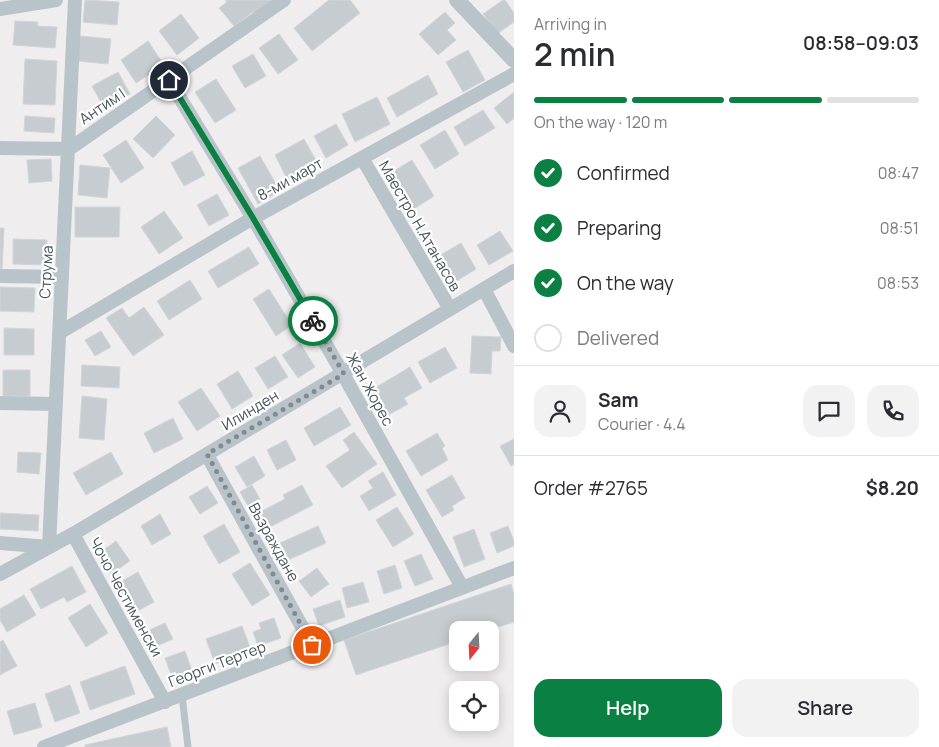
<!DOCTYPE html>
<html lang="en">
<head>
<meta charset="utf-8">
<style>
	:root { --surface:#fff; --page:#f2f2f3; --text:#2b2b33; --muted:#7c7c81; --line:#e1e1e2; --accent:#0b8043 }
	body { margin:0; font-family:Manrope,sans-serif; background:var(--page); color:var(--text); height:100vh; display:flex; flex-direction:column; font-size:19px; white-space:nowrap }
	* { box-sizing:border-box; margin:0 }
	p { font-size:16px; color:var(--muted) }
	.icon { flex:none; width:28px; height:28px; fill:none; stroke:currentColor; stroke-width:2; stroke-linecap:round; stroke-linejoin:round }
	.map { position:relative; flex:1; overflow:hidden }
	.sheet { display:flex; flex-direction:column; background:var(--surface); width:425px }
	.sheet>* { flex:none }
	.needle { width:32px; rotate:198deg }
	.tools { position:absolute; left:449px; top:621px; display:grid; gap:10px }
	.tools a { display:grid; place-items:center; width:50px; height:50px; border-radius:10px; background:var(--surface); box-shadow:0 2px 12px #0003; font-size:25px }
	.pin { position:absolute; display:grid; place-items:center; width:42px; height:42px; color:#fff; margin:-21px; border:2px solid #fff; border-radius:50%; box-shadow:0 1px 5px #0007 }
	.courier { position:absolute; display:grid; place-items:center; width:50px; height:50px; margin:-25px; border:4px solid #0b8043; border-radius:50%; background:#fff; color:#222; box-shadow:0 1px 6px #0007 }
	.headline em { font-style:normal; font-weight:600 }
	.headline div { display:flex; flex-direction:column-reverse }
	.headline { display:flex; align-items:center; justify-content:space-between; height:85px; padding:0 20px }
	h1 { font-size:32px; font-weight:600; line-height:38px }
	.bar { display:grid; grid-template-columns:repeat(4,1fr); gap:8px 5px; align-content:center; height:60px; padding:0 20px }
	.bar i { height:6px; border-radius:4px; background:var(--line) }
	.bar .selected { background:var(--accent) }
	.bar p { grid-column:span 4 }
	.line { display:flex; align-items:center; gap:12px; padding:0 20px; border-top:1px solid var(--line) }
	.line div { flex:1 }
	.round { display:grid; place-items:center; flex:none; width:52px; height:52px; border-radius:15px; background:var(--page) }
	ol { padding:0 20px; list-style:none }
	li { display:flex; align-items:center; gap:15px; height:55px }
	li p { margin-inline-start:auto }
	li .icon { padding:5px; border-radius:50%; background:var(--accent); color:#fff; stroke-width:4 }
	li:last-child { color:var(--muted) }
	li i { width:28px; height:28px; border:2px solid var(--line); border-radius:50% }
	.primary-button { display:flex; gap:10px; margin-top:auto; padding:10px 20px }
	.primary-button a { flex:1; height:58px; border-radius:15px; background:var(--accent); color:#fff; font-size:20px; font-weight:600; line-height:58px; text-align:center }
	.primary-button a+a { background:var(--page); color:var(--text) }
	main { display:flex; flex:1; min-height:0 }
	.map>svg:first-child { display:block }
	.building { fill:#c7ccd0; stroke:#d1d5d9 }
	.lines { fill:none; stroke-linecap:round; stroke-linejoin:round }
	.service { stroke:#b9c4ca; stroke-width:7 }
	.minor { stroke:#b9c4ca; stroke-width:14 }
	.tertiary { stroke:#b9c4ca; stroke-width:16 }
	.done { stroke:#828a8e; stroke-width:5; stroke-dasharray:0 9 }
	.route { stroke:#0b8043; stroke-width:6 }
	.labels { text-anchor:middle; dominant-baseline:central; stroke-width:4.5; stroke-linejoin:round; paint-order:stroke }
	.street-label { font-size:15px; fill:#46545a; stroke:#fff }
</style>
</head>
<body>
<main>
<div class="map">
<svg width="514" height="747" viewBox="0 0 514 747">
	<rect width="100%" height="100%" fill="#f0edee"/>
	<!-- building -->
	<path class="building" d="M85 0 119 2 117 25 83 22Z
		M225 0H275L255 15 253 12 234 26 219 8 227 2Z
		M329 0H350L360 13 312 51 294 28Z
		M503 0H505L514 13V22L497 34 483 14Z
		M445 12 455 23 447 30 456 40 438 55 419 34Z
		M181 14 199 38 177 55 159 31Z
		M15 21 38 22 37 26 57 27 55 48 13 45Z
		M279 34 298 60 278 74 259 48Z
		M80 36 111 39 108 64 77 61Z
		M148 41 164 65 136 83 121 60Z
		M468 50 485 80 463 92 446 62Z
		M253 54 266 76 245 88 232 66Z
		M25 59 57 61 55 105 23 104Z
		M118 72 130 94 104 108 92 86Z
		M428 75 438 94 397 117 387 98Z
		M216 79 236 110 215 123 195 92Z
		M514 92V118L507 124 494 108Z
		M377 97 390 124 355 142 342 114Z
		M483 110 495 128 465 146 454 127Z
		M25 116 55 118 54 133 24 131Z
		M156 116 175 135 153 158 133 139Z
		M336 124 348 145 326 158 314 136Z
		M445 130 459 154 435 169 420 145Z
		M304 139 318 164 288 181 275 155Z
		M126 140 144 168 121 183 103 155Z
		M192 151 205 175 184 186 171 163Z
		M260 156 280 191 258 204 238 168Z
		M51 159 52 181 29 183 27 160Z
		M412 160 434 196 409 212 387 175Z
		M80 165 110 168 107 198 78 195Z
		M217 194 229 215 209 226 197 205Z
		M75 207H120L119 237H75Z
		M164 211 183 238 159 254 141 227Z
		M0 228H4L2 270H0Z
		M500 231 513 251 489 265 477 245Z
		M13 239 47 240 46 265 13 264Z
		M461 243 476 269 455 282 439 256Z
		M249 247 259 264 218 288 208 271Z
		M190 280 202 299 169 320 157 301Z
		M0 287 35 288 34 312 0 311Z
		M269 289 292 325 276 336 253 299Z
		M144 307 164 335 133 356 106 318 122 308 129 318Z
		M4 328 34 329V355H4Z
		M101 331 111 347 95 356 85 340Z
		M472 336 501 337 500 351H492L491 374 470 373Z
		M300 343 315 367 298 378 282 355Z
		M445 347 457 368 430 383 418 362Z
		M275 356 288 377 268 389 255 368Z
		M82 365 120 367 119 388 81 386Z
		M410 367 422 388 404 398 408 404 388 415 373 389Z
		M3 370H30V396H3Z
		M238 371 253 396 232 409 217 384Z
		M201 388 220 416 197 431 178 402Z
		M82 396 107 399 104 440 79 438Z
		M340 407 351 425 314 446 304 428Z
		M173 418 183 439 154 453 144 433Z
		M354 432 377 464 342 488 326 466 350 450 343 440Z
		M437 433 445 446 442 448 448 460 421 476 406 451Z
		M514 439V464L511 466 500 446Z
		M286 440 296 460 277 470 267 450Z
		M18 452 41 453 39 474 17 472Z
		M111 452 123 474 86 495 73 473Z
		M254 456 265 476 247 487 235 467Z
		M383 472 396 495 369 511 360 496 373 488 368 481Z
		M452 475 465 498 452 506 454 510 442 517 426 490Z
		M252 485 260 499 248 506 240 492Z
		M302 485 313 505 268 528 260 512 285 499 283 495Z
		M207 486 218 503 200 514 189 497Z
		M397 507 414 534 393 547 376 520Z
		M0 513 39 515 38 531 0 529Z
		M160 514 171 534 152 545 141 526Z
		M224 524 240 552 219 564 203 536Z
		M318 526 326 543 288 560 280 543Z
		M508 526 514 541V546L497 553 490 533Z
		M474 529 485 559 464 567 453 537Z
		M116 541 130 561 111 574 98 554Z
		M421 554 433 579 415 586 404 561Z
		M250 563 270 595 252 606 232 574Z
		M395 565 402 588 384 594 377 571Z
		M72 566 86 592 67 602 64 597 41 609 30 589Z
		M317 568 329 584 311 597 299 581Z
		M138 572 154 602 134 613 117 584Z
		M363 582 369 602 347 608 342 588Z
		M511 584 514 594V622L489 630H458V641L356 675 344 640Z
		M24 595 36 615 7 632 0 620V609Z
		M340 600 345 617 319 626 313 609Z
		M90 604 108 633 86 647 68 618Z
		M274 618 281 638 258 646 253 632 261 629 259 623Z
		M165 623 173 639 148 650 140 634Z
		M242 626 251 650 215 664 206 639Z
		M3 640 17 666 0 675V642Z
		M185 651 192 671 172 677 165 658Z
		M125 666 135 694 90 710 80 682Z
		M70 685 80 713 55 722 45 694Z
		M35 703 42 727 14 735 7 711Z
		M167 727 171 747H85V745Z"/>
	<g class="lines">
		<!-- service -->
		<path class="service" d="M182 695 188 747"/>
		<!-- minor -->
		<path class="minor" d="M0 9 56 0
			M169 80 253 218 343 374 462 587
			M0 148 69 149 284 0
			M362 158 450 309
			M0 276 62 277
			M484 289 514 346
			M59 333 253 218 514 74
			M0 403 56 404
			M207 455 312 645
			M73 534 165 702
			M0 543 49 547 75 0
			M0 574 73 534 514 271
			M44 747 514 568"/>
		<!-- tertiary -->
		<path class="tertiary" d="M457 0 514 60"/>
	</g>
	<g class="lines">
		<!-- done -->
		<path class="done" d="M312 645 207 454 344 374 313 321"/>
		<!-- route -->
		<path class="route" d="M169 80 253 218 313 321"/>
	</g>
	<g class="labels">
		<!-- street labels -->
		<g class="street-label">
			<text transform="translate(102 106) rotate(-34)">Антим I</text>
			<text transform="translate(290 179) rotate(-29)">8-ми март</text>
			<text transform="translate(420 226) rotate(60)">Маестро Н.Атанасов</text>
			<text transform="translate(46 272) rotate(-87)">Струма</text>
			<text transform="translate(370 389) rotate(61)">Жан Жорес</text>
			<text transform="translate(250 410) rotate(-31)">Илинден</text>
			<text transform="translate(274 542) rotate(61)">Възраждане</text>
			<text transform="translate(126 597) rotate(61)">Чочо Честименски</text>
			<text transform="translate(217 664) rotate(-21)">Георги Тертер</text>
		</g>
	</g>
</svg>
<div class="tools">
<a><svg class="needle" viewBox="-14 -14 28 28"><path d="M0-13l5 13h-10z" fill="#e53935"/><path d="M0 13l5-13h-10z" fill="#7c7c81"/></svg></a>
<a><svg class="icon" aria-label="locate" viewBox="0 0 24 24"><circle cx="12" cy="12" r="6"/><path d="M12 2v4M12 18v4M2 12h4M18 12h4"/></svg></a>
</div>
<div class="pin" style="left:312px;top:645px;background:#ea580c"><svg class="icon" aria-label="bag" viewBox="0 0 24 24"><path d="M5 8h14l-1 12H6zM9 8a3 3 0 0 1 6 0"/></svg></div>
<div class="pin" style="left:169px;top:80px;background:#1f2937"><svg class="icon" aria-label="home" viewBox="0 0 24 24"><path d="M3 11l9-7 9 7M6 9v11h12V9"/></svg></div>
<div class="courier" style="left:313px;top:321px"><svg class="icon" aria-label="bike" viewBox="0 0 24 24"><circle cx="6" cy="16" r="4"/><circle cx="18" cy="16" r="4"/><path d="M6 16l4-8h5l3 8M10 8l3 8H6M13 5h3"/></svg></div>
</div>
<section class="sheet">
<div class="headline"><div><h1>2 min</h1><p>Arriving in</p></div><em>08:58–09:03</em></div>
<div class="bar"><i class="selected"></i><i class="selected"></i><i class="selected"></i><i></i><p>On the way · 120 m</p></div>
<ol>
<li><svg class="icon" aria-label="check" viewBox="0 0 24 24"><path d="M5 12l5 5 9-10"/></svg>Confirmed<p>08:47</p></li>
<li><svg class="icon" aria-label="check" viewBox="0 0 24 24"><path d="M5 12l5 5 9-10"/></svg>Preparing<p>08:51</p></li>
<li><svg class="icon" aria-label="check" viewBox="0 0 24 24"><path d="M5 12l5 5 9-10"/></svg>On the way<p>08:53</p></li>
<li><i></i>Delivered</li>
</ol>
<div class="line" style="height:90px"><a class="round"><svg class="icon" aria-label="person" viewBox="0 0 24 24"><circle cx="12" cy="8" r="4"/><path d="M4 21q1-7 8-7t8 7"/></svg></a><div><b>Sam</b><p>Courier · 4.4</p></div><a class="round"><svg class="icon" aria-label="chat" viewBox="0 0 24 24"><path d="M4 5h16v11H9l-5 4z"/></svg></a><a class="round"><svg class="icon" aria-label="phone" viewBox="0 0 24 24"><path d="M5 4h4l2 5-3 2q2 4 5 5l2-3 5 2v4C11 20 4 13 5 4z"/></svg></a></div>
<div class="line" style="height:65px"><div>Order #2765</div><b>$8.20</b></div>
<div class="primary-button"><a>Help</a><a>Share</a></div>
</section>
</main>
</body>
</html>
